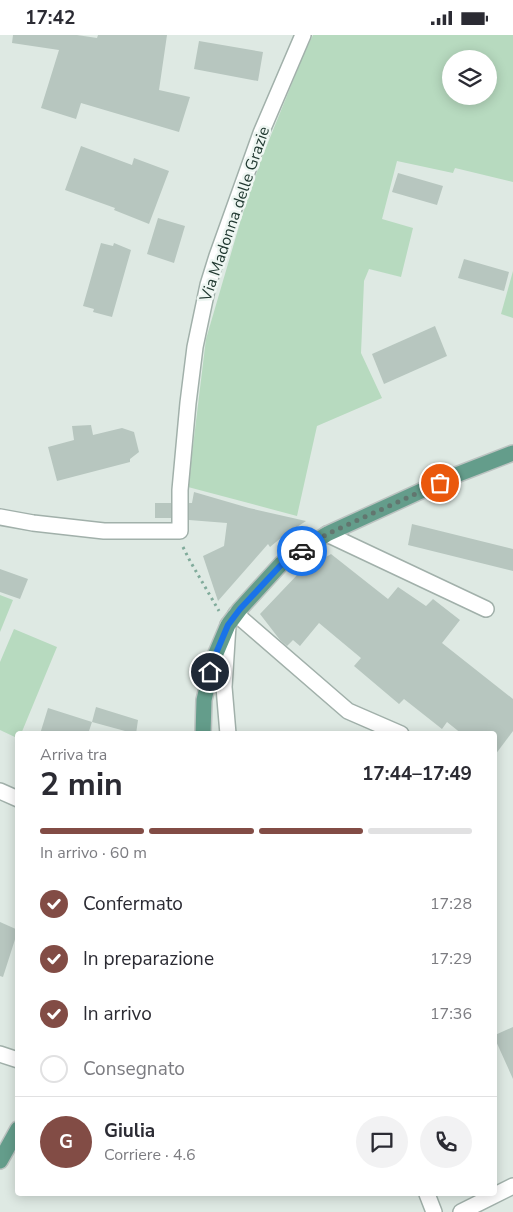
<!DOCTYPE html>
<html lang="it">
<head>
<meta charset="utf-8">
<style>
	:root { --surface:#fff; --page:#f2f2f3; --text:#2b2b33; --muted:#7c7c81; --line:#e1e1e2; --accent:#824c45 }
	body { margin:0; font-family:"Nunito Sans",sans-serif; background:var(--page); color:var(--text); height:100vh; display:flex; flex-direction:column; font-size:19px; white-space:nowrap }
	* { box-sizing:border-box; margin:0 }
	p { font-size:16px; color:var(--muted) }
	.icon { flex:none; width:28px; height:28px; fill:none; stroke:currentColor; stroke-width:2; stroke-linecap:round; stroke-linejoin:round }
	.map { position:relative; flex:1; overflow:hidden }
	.drawer { position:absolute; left:15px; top:696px; width:482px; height:465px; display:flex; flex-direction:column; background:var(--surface); border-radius:5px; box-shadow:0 2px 12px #0003 }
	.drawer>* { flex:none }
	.controls { position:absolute; left:442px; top:15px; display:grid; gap:10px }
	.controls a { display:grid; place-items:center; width:55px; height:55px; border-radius:50%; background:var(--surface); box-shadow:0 2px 12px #0003; font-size:25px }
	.pin { position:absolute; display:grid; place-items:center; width:42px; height:42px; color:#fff; margin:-21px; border:2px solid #fff; border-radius:50%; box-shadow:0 1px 5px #0007 }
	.courier { position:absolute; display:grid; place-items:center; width:50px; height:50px; margin:-25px; border:4px solid #1a73e8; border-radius:50%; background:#fff; color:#222; box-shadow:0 1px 6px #0007 }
	.summary em { font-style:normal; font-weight:700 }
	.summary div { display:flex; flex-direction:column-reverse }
	.summary { display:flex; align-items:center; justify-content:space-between; height:85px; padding:0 25px }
	h1 { font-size:32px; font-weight:700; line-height:38px }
	.bar { display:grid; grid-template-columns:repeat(4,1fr); gap:8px 5px; align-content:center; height:60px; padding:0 25px }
	.bar i { height:6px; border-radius:4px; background:var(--line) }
	.bar .current { background:var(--accent) }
	.bar p { grid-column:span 4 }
	.line { display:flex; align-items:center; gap:12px; padding:0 25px; border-top:1px solid var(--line) }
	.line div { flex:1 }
	.round { display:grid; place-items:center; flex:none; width:52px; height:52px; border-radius:26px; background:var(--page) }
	ol { padding:0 25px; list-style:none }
	li { display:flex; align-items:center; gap:15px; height:55px }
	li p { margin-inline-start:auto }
	li .icon { padding:5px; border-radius:50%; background:var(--accent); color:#fff; stroke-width:4 }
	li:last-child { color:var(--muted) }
	li i { width:28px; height:28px; border:2px solid var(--line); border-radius:50% }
	.status { display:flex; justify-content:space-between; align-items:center; height:35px; padding:0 25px; background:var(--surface); direction:ltr }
	.status svg { height:14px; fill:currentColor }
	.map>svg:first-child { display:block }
	.green { fill:#b7dabf; fill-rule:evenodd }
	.building { fill:#b7c6bf }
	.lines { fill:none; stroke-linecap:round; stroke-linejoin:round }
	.minor-casing { stroke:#a1b0aa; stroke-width:18 }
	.major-casing { stroke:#bcc3c1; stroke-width:18 }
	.path { stroke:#80ab9b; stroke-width:3; stroke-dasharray:2.5 4; stroke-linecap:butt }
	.minor { stroke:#fff; stroke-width:15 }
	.major { stroke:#649d8b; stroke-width:15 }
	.done { stroke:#62766f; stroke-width:5; stroke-dasharray:0 9 }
	.route { stroke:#1a73e8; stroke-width:6 }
	.labels { text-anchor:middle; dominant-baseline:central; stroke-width:5; stroke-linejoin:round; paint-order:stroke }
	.street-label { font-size:16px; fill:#203830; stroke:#eef6f2 }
</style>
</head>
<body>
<div class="status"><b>17:42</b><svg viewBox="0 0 49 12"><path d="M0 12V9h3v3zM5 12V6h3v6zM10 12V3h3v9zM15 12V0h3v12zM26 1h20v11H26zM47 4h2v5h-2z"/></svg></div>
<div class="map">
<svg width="513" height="1177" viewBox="0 0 513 1177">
	<rect width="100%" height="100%" fill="#dee9e3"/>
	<!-- green -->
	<path class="green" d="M313 0H513V147L455 133 453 138 397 126 382 184 413 193 401 242 369 234 364 246 361 318 382 363 317 391 297 481 188 452 206 304 242 181 261 125 305 16ZM451 24H489V61H451Z
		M513 236V283L501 279Z
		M0 560 13 565 0 597Z
		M14 594 57 612 21 699H18L17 703 0 695V627Z"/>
	<!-- building -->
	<path class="building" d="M13 0H77L97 3 98 0H167L159 55 190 62 179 97 81 68 76 84 41 73 59 15 12 8Z
		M199 6 263 17 258 46 194 34Z
		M81 111 132 130 134 123 169 136 149 189 114 175 115 173 65 155Z
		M398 138 443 151 437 170 392 157Z
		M158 183 185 191 174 228 147 219Z
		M101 208 113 211 114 208 131 215 112 282 93 277 94 274 83 271Z
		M464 224 509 237 504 256 458 243Z
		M435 291 447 321 384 349 372 319Z
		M91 390 93 400 122 393 134 397 139 417 130 424V427L57 446 48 412 74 405 72 391Z
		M194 457 249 473 306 486 282 502 270 512 268 509 218 566 203 521 224 511 227 488 189 485V468H192Z
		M155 468H171V483H155Z
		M412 489 513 514V536L408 510Z
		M331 519 388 564 398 552 426 571 433 564 460 585 442 608 513 664V696L495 720V699H462L447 687 442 694 404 664 399 669 354 631 361 623 319 588 300 611 293 605 287 611 280 605 260 579 299 538Z
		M0 534 28 544 20 564 0 557Z
		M96 672 138 685 136 699 92 687Z
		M48 673 92 687 88 699H40Z
		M0 887 18 895 3 942 0 941Z
		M513 992V1044L495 1004V1000Z"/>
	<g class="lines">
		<defs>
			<path id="minor" d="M0 482 33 488 104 496H180V455L188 368 195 312 208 250 217 221 261 98 303 0
				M327 499 486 574
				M236 579 348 676 401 699
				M228 699 224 652 228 590
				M0 756 18 764
				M0 1019 18 1025
				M427 1159 434 1177
				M461 1177 513 1151"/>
			<path id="major" d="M203 699 204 665 214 623 228 590 240 574 281 529 327 499 456 440 513 418
				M0 1126 18 1094"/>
		</defs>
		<!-- minor casing -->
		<use href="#minor" class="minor-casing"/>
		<!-- major casing -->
		<use href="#major" class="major-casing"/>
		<!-- path -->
		<path class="path" d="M183 512 190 526 219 576"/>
		<!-- minor -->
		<use href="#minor" class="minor"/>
		<!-- major -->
		<use href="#major" class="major"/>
	</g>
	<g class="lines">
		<!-- done -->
		<path class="done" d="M302 516 327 499 440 448"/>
		<!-- route -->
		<path class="route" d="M210 637 214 623 228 590 240 574 281 530 302 516"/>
	</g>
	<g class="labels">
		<!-- street labels -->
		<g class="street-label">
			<text transform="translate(235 179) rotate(-71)">Via Madonna delle Grazie</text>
		</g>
	</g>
</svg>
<div class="controls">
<a><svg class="icon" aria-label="layers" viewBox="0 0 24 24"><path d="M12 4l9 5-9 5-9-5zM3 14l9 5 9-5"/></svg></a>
</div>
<div class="pin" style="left:440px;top:448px;background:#ea580c"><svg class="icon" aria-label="bag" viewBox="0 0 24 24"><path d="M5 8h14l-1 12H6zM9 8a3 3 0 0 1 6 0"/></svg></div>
<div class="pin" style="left:210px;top:637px;background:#1f2937"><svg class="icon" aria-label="home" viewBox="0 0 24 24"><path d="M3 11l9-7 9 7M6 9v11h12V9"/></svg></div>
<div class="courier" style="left:302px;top:516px"><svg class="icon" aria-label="car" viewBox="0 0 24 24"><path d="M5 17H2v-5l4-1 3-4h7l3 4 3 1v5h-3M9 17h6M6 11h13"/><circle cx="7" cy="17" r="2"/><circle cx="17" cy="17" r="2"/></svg></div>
<section class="drawer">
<div class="summary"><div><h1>2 min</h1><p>Arriva tra</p></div><em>17:44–17:49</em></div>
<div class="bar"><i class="current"></i><i class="current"></i><i class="current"></i><i></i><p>In arrivo · 60 m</p></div>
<ol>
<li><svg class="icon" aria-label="check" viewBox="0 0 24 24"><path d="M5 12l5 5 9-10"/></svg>Confermato<p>17:28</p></li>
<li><svg class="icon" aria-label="check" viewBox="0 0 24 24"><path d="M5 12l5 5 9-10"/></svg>In preparazione<p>17:29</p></li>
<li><svg class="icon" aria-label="check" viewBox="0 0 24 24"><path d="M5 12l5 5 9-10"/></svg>In arrivo<p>17:36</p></li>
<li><i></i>Consegnato</li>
</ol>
<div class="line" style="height:90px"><b class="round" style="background:var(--accent);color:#fff">G</b><div><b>Giulia</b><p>Corriere · 4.6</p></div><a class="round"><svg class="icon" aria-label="chat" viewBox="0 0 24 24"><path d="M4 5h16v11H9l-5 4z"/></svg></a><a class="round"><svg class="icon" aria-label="phone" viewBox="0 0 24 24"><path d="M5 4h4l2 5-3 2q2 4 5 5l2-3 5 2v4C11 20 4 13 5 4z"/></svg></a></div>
</section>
</div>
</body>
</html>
